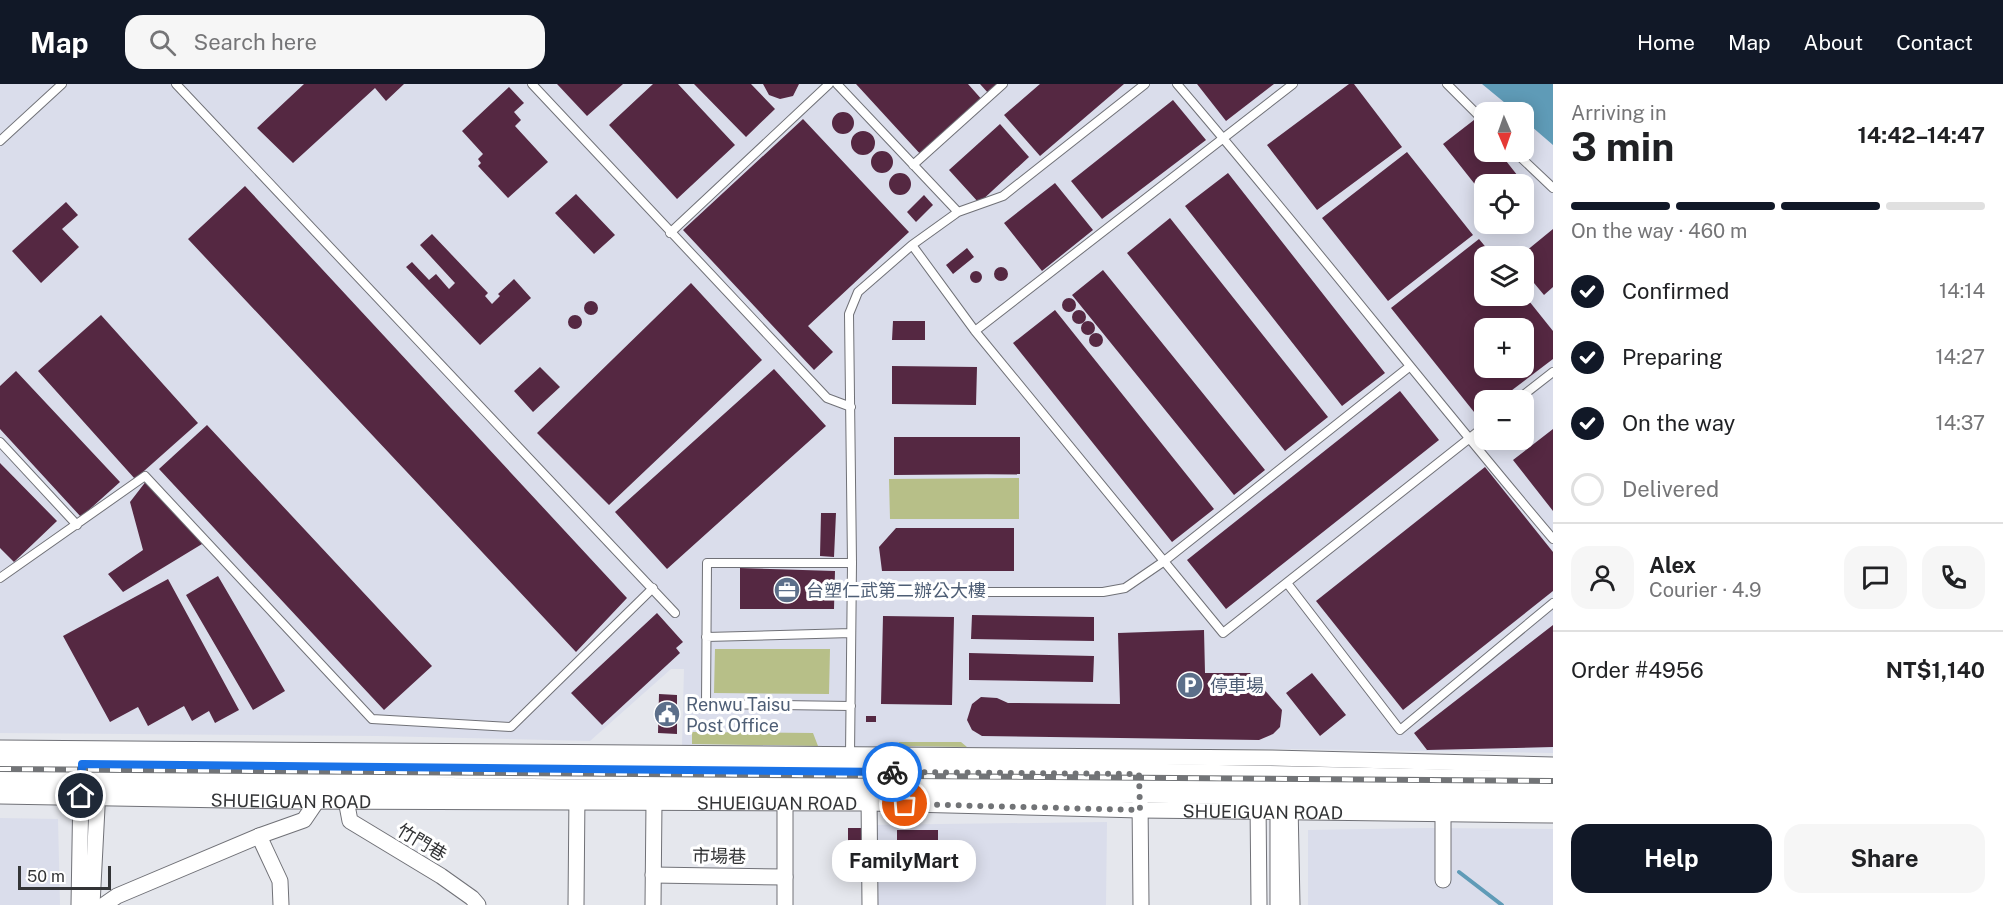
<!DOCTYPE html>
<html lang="en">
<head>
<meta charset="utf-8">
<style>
	:root { --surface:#fff; --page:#f6f6f6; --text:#202124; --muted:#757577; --line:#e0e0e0; --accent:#111827 }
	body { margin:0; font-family:"Public Sans","Noto Sans TC",sans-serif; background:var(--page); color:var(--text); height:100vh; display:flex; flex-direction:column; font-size:22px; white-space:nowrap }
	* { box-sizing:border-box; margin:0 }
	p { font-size:20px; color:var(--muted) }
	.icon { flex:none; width:33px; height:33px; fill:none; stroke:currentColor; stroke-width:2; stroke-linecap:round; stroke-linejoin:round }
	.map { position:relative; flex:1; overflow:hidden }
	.panel { display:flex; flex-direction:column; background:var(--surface); width:450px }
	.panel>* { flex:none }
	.needle { width:39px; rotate:178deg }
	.fabs { position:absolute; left:1474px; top:18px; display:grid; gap:12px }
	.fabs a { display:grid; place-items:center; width:60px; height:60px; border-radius:12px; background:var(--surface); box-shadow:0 3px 15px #0003; font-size:30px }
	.scale { position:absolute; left:18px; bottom:15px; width:93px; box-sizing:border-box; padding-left:6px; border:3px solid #333436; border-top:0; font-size:16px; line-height:21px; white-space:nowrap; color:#333436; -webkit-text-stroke:4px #fff; paint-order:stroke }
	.pin { position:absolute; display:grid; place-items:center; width:51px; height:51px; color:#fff; margin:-26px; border:3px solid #fff; border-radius:50%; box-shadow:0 2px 6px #0007 }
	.courier { position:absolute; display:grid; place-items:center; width:60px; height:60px; margin:-30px; border:4px solid #1a73e8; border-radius:50%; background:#fff; color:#222; box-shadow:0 2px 8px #0007 }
	.bubble { position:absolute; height:42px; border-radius:18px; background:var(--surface); box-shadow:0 3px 15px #0003; font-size:20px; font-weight:700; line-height:42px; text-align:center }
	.summary em { font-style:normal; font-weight:700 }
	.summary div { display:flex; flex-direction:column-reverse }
	.summary { display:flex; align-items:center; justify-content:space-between; height:102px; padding:0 18px }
	h1 { font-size:39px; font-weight:700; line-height:45px }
	.bar { display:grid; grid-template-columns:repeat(4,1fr); gap:9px 6px; align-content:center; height:72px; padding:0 18px }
	.bar i { height:8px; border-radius:4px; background:var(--line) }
	.bar .active { background:var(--accent) }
	.bar p { grid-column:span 4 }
	.line { display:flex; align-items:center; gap:15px; padding:0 18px; border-top:2px solid var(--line) }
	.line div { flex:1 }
	.round { display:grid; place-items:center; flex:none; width:63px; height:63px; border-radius:18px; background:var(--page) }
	ol { padding:0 18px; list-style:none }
	li { display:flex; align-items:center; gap:18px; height:66px }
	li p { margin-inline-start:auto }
	li .icon { padding:6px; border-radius:50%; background:var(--accent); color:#fff; stroke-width:4 }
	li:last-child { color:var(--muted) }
	li i { width:33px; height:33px; border:3px solid var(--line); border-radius:50% }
	.primary-button { display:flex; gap:12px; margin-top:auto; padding:12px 18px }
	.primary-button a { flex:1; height:69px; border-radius:18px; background:var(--accent); color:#fff; font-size:24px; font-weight:700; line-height:69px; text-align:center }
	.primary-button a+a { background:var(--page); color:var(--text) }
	header { display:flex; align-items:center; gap:36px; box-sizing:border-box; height:84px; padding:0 30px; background:var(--accent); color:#fff }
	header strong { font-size:28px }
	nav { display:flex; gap:33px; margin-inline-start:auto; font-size:21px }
	.search { width:420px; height:54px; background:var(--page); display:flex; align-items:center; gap:15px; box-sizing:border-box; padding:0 21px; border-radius:18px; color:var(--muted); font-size:22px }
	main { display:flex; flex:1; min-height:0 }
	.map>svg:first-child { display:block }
	.built { fill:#daddeb; fill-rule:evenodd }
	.green { fill:#b7bf88 }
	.water { fill:#5f9bb7 }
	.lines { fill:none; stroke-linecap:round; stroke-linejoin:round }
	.stream { stroke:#5f9bb7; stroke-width:4 }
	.building { fill:#552842; fill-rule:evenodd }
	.lane-casing { stroke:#707177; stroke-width:10 }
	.street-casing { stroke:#707177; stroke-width:17 }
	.secondary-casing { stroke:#707177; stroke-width:23 }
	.lane { stroke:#fff; stroke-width:8 }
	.street { stroke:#fff; stroke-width:15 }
	.secondary { stroke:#fff; stroke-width:21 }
	.rail-casing { stroke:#727477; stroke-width:6 }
	.rail { stroke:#fff; stroke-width:4; stroke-dasharray:11; stroke-linecap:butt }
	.done { stroke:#717376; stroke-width:6; stroke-dasharray:0 10.8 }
	.route { stroke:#1a73e8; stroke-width:8 }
	.labels { text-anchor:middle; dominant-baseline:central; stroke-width:6; stroke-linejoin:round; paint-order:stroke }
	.service-label { font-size:18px; fill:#4e5e75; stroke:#fff; text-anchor:start }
	.street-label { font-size:18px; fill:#333436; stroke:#fff }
</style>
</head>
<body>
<header>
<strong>Map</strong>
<div class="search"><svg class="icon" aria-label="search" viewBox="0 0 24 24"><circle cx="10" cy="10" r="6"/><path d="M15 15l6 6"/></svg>Search here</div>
<nav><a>Home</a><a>Map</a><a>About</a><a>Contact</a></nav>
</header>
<main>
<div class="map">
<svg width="1553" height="821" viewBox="0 0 1553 821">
	<rect width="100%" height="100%" fill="#e5e7ed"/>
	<!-- built -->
	<path class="built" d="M0 0H1553V669L1282 665 682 662 684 585H671L590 657 378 652 0 649ZM1485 28H1524V68H1485ZM1485 100H1524V140H1485ZM1485 172H1524V212H1485ZM1485 244H1524V284H1485ZM1485 316H1524V356H1485Z
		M0 734 58 735 60 821H0Z
		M1107 738 1106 821H865V741Z
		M1428 744 1553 745V821H1308V746Z"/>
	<!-- green -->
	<path class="green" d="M1019 394V435H890L889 395Z
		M715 565H830L829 610 714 609Z
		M692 648 813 649 818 662 692 660Z
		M899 658H961L967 663 899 662Z"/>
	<!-- water -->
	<path class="water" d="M1482 0H1553V61L1524 36V28H1516Z"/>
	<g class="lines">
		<!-- stream -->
		<path class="stream" d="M1459 788 1502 821"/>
	</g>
	<!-- building -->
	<path class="building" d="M304 0H404L386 17 375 4 293 79 257 44Z
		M557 0H623L587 32Z
		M653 0H678L735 61 677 115 609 41Z
		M694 0H751L775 25 746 53Z
		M763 0H799L793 12 780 15 769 11Z
		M856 0H968L984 18 923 73Z
		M980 0H1000L989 10Z
		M1040 0H1124L1040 72 1004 31Z
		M1197 0H1274L1226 37Z
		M1349 0H1354L1402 63 1317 126 1267 61Z
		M509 3 524 19 514 28 521 36 515 42 548 78 508 114 478 82 481 79 478 75 483 70 462 47Z
		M1173 16 1206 56 1102 135 1071 97Z
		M832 39a11 11 0 1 1 22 0a11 11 0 1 1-22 0Z
		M803 35 909 148 808 242 833 268 814 286 683 146Z
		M1474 36 1485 50V68H1499L1533 111 1524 118V100H1485V113L1443 60Z
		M1000 40 1029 73 979 119 949 86Z
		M851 59a12 12 0 1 1 24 0a12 12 0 1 1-24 0Z
		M871 78a11 11 0 1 1 22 0a11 11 0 1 1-22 0Z
		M1407 68 1473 151 1388 217 1322 134Z
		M889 100a11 11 0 1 1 22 0a11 11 0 1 1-22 0Z
		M1228 89 1385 289 1342 322 1185 122Z
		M1055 99 1093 146 1042 187 1004 139Z
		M245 102 627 514 576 568 188 155Z
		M576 110 615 151 594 170 555 129Z
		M924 111 933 121 916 138 907 128Z
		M66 118 78 131 62 145 79 163 41 199 12 167Z
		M1170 134 1328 333 1285 367 1127 169Z
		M1553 145V203L1544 211 1524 187V172H1520Z
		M432 150 488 209 485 212 492 220 500 212 498 210 514 195 531 214 480 261 406 183 412 178 429 196 436 190 449 205 455 199 420 161Z
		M1479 155 1493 172H1485V212H1525L1553 247V275L1499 316H1485V328L1478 333 1391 224ZM1485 244H1524V284H1485Z
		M967 164 974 173 953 190 946 181Z
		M994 190a7 7 0 1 1 14 0a7 7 0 1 1-14 0Z
		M1103 186 1265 386 1234 411 1072 211Z
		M970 193a6 6 0 1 1 12 0a6 6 0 1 1-12 0Z
		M691 199 762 276 609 421 537 349Z
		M1062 221a7 7 0 1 1 14 0a7 7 0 1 1-14 0Z
		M584 224a7 7 0 1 1 14 0a7 7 0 1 1-14 0Z
		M1055 226 1214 425 1172 458 1013 259Z
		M1072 233a7 7 0 1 1 14 0a7 7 0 1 1-14 0Z
		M101 231 198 339 135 395 38 287Z
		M568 238a7 7 0 1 1 14 0a7 7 0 1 1-14 0Z
		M893 237H925V256H892Z
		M1081 244a7 7 0 1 1 14 0a7 7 0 1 1-14 0Z
		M1089 256a7 7 0 1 1 14 0a7 7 0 1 1-14 0Z
		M892 282 977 283 976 321 892 320Z
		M540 283 560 303 533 328 514 307Z
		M774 285 826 342 667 485 615 428Z
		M16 287 120 398 81 433 0 345V302Z
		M1400 307 1439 356 1226 525 1187 476Z
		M207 341 432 582 384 626 159 385Z
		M1553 345V427L1513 376Z
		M894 353H1020V390L894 391Z
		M0 379 57 437 14 478 0 464Z
		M1485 383 1553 468V507L1403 626 1316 517Z
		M147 396 207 457 123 508 108 490 143 466 130 418Z
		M821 429H836L834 473 820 472Z
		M896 444H1014V487H882L879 463Z
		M740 484 835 487 834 525H740Z
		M218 492 285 607 253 626 186 511Z
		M168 495 239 626 215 639 209 627 192 637 184 622 148 642 138 623 110 638 63 552Z
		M657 529 683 558 676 564 680 569 602 641 571 609Z
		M972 531 1094 533V557L971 555Z
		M883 532 954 533 952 621 881 620Z
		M1553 541V663L1427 666 1414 649Z
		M1204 546 1205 589H1250L1282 626 1280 643 1273 650 1259 656 982 652 972 646 967 636 972 620 981 613 997 614 1008 619 1120 620 1118 549Z
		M969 569 1094 572 1093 598 969 596Z
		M1312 589 1346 631 1320 652 1286 609Z
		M659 610 677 611V650L658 649Z
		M866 632H876V638H866Z
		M848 744H869V768H848Z
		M897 746H938V763H897Z"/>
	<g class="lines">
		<defs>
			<path id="lane" d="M176 0 675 529
				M532 0 827 314 851 323
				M837 0 958 128
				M1177 0C1305 149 1426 305 1553 455
				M1447 0 1485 38
				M0 57 62 0
				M1515 68 1553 104
				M913 81 1003 0
				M670 149 829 0
				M912 161 975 247 1223 549 1485 342
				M975 247 1293 0
				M1517 316 1553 288
				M0 358 77 441
				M0 494 145 392 372 635 511 643 653 504
				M1287 499 1400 646 1553 519
				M852 508H1103L1125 504 1163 478 1409 283
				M706 553 851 549
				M851 622 706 620 707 479H852
				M850 671 852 479 849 230 858 208 912 161 958 128 1003 112 1145 0"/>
			<g id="street">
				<path d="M0 664 1272 674 1553 681"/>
				<path d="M869 710 870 821"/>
				<path d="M340 711 346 716 350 737 441 792 472 814 478 821"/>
				<path id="s1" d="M0 712 292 717 869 719 1140 726 1553 731"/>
				<path d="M1140 716 1141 821"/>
				<path d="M1258 719 1259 821"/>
				<path d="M1290 719 1292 821"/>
				<path d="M259 752 280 797 281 821"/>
				<path d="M653 791 785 793"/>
				<path d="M1443 796V721"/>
				<path d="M79 821 81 702"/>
				<path d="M92 821 98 704"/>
				<path d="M104 821 117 812 259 752 304 736 321 711"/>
				<path d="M576 821 577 709"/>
				<path d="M653 821 654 718"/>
				<path d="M785 821V719"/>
				<path d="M1278 821V719"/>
			</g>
			<path id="secondary" d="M0 679 1139 690 1553 698
				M0 699 578 706 1141 708 1553 715"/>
		</defs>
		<!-- lane casing -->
		<use href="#lane" class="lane-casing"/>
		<!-- street casing -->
		<use href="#street" class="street-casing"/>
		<!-- secondary casing -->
		<use href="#secondary" class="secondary-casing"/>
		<!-- lane -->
		<use href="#lane" class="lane"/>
		<!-- street -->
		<use href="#street" class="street"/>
		<!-- secondary -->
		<use href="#secondary" class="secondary"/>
		<defs>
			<path id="rail" d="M0 685 1553 697"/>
		</defs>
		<!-- rail casing -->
		<use href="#rail" class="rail-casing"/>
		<!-- rail -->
		<use href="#rail" class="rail"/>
	</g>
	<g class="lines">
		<!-- done -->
		<path class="done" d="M892 688 1139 690 1140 726 905 720"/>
		<!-- route -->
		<path class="route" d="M81 712 82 680 892 688"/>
	</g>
	<!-- icons -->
	<defs>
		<symbol id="office-disc" viewBox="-11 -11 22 22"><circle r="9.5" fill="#5c6f8a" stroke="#fff"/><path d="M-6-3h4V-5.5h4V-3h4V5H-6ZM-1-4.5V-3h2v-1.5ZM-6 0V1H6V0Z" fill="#fff"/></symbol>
		<symbol id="parking-disc" viewBox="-11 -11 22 22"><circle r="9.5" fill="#5c6f8a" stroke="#fff"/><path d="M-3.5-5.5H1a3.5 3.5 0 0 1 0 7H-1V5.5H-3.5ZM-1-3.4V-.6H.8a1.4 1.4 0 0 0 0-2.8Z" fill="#fff"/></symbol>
		<symbol id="civic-disc" viewBox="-11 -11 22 22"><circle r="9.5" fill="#5c6f8a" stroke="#fff"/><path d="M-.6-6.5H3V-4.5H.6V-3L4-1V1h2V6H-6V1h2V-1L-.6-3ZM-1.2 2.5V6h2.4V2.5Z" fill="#fff"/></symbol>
	</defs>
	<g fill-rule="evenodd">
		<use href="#office-disc" x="772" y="491" width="30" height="30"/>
		<use href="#parking-disc" x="1175" y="586" width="30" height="30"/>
		<use href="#civic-disc" x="652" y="615" width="30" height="30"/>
	</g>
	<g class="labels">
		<!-- service labels -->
		<g class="service-label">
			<text x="806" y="506">台塑仁武第二辦公大樓</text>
			<text x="1210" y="601">停車場</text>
			<text x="686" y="620">Renwu Taisu<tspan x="686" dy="21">Post Office</tspan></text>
		</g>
		<!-- street labels -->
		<g class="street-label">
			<text stroke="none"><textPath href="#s1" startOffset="291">SHUEIGUAN ROAD</textPath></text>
			<text stroke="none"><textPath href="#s1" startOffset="777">SHUEIGUAN ROAD</textPath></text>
			<text stroke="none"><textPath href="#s1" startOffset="1263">SHUEIGUAN ROAD</textPath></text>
			<text transform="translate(422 758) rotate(31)">竹門巷</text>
			<text transform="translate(719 772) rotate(1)">市場巷</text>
		</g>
	</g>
</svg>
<div class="fabs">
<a><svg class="needle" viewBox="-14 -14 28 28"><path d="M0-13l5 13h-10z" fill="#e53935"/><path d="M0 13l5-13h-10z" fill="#757577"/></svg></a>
<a><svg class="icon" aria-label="locate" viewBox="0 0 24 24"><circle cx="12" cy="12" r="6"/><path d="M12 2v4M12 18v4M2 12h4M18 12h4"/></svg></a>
<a><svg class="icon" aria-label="layers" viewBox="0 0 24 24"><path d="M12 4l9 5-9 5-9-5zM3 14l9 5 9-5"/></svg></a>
<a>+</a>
<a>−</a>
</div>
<div class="scale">50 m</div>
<div class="pin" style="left:905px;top:720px;background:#ea580c"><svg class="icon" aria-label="bag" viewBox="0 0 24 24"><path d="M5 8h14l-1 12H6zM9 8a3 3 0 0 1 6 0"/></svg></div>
<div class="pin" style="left:81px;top:712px;background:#1f2937"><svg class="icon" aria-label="home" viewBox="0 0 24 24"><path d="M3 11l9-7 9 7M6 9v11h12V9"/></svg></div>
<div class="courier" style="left:892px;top:688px"><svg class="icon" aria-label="bike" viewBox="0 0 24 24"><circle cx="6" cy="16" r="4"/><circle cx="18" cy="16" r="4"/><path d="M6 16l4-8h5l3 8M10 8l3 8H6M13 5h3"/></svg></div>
<div class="bubble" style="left:832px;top:756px;width:144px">FamilyMart</div>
</div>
<section class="panel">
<div class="summary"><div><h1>3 min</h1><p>Arriving in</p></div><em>14:42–14:47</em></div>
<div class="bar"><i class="active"></i><i class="active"></i><i class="active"></i><i></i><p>On the way · 460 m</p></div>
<ol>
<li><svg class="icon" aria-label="check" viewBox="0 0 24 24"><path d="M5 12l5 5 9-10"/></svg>Confirmed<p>14:14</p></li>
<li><svg class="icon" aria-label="check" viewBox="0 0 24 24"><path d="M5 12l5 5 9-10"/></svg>Preparing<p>14:27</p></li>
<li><svg class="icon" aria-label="check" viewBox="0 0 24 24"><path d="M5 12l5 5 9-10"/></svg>On the way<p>14:37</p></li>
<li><i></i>Delivered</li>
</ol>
<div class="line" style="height:108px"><a class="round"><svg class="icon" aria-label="person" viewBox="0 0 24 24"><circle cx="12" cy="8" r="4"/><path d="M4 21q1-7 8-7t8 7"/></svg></a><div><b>Alex</b><p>Courier · 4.9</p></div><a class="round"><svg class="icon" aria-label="chat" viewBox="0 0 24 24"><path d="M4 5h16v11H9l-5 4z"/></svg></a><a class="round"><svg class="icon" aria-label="phone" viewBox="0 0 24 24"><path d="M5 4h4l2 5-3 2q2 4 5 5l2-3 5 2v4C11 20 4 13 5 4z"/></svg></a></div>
<div class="line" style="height:78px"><div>Order #4956</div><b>NT$1,140</b></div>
<div class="primary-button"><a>Help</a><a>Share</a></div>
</section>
</main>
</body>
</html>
